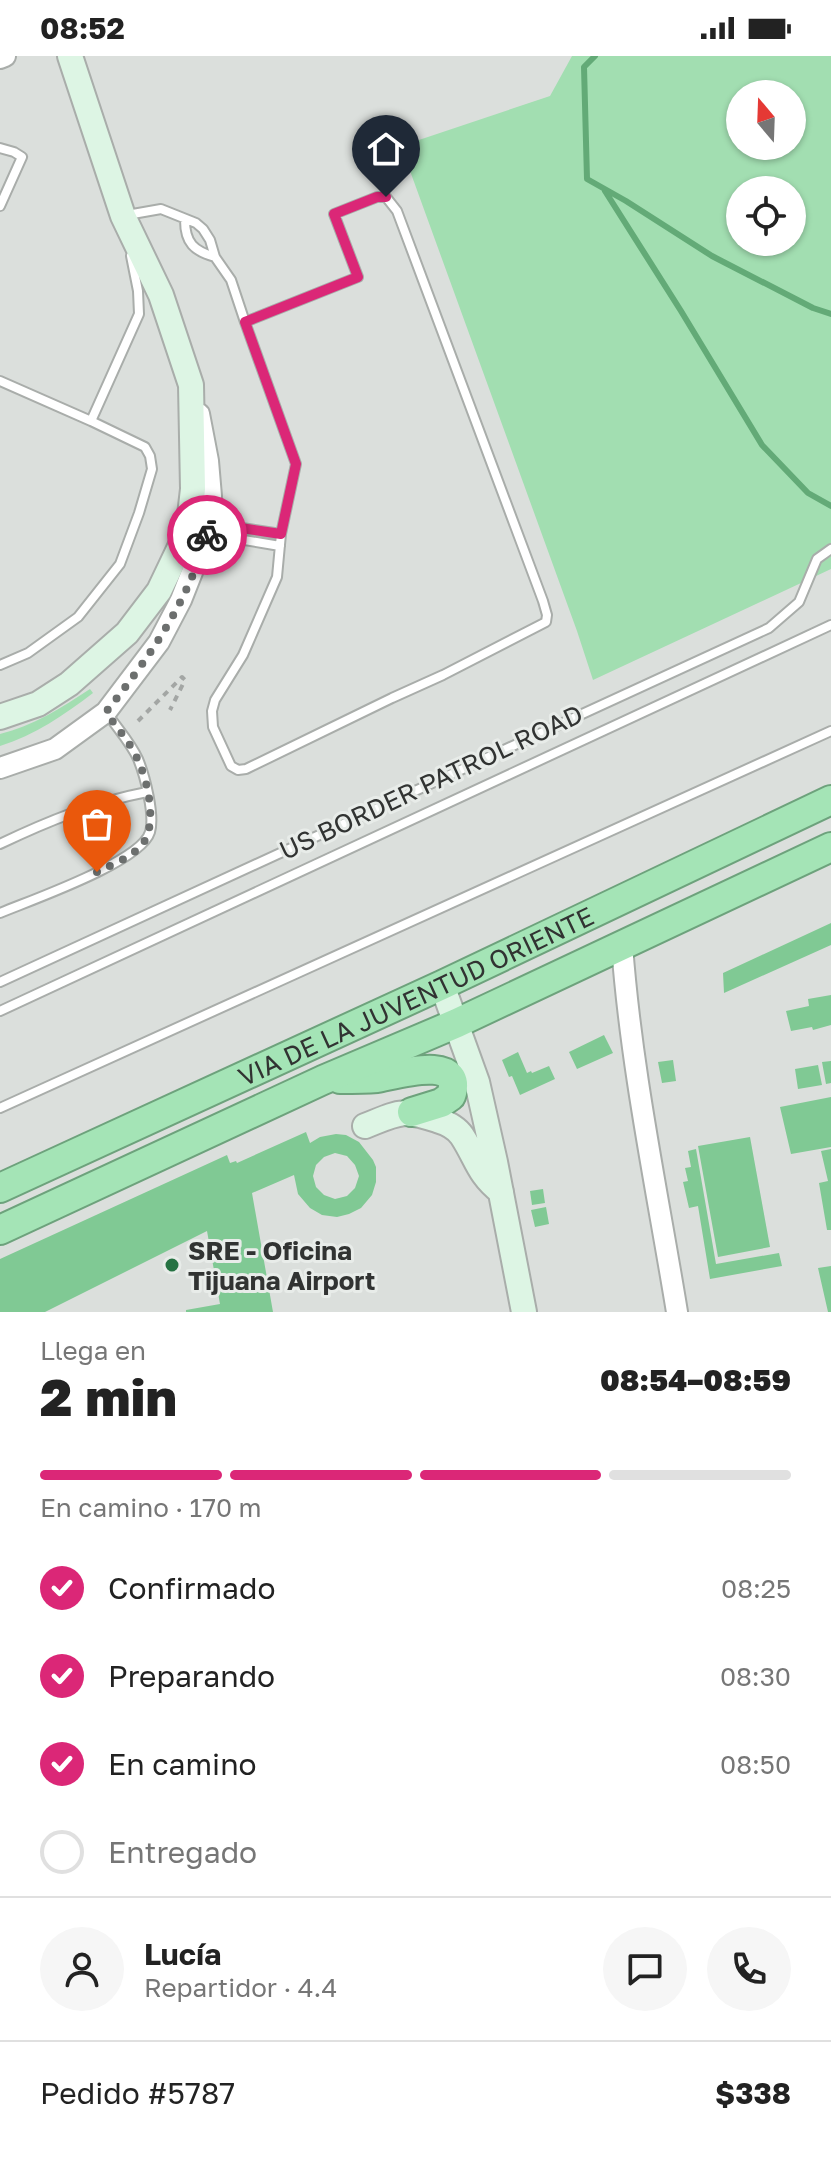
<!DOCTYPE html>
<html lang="es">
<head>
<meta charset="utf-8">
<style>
	:root { --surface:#fff; --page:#f6f6f6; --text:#222; --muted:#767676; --line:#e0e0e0; --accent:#db2777 }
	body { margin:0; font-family:"Golos Text",sans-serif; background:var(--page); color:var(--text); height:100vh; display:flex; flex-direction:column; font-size:30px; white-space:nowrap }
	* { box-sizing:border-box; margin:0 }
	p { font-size:26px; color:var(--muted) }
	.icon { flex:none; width:44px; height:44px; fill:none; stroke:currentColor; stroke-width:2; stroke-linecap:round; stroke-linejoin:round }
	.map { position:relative; height:1256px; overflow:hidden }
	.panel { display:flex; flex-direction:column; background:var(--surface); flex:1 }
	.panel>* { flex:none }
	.needle { width:52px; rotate:341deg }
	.fabs { position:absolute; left:726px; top:24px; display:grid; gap:16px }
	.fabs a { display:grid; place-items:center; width:80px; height:80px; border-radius:50%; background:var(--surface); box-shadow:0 2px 6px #0004; font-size:40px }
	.pin { position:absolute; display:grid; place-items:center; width:68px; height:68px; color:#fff; margin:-82px -34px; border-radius:50% 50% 50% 0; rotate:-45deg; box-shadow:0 0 8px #0007 }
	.pin .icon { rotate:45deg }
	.courier { position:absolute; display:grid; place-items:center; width:80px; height:80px; margin:-40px; border:6px solid #db2777; border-radius:50%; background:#fff; color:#222; box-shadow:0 2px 10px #0007 }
	.head em { font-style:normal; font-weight:800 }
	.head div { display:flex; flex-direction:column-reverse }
	.head { display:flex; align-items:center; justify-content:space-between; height:136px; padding:0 40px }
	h1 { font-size:52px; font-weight:800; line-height:60px }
	.bar { display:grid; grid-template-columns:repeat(4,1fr); gap:12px 8px; align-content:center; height:96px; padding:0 40px }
	.bar i { height:10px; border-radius:6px; background:var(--line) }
	.bar .on { background:var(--accent) }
	.bar p { grid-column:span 4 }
	.line { display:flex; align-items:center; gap:20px; padding:0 40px; border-top:2px solid var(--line) }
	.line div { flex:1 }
	.round { display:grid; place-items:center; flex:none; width:84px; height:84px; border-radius:42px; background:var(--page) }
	ol { padding:0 40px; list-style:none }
	li { display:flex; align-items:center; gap:24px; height:88px }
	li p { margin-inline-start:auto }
	li .icon { padding:8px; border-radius:50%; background:var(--accent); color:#fff; stroke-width:4 }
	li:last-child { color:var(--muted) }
	li i { width:44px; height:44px; border:4px solid var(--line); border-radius:50% }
	.status { display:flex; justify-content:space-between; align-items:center; height:56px; padding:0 40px; background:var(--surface); direction:ltr }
	.status svg { height:22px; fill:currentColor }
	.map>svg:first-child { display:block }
	.green { fill:#a2deb1; fill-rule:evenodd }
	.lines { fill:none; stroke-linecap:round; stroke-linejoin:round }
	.stream { stroke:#63aa77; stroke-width:6 }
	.building { fill:#80c994; fill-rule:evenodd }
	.service-casing { stroke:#a9adaa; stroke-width:12 }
	.tertiary-casing { stroke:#a9adaa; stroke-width:24 }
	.secondary-casing { stroke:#a9adaa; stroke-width:28 }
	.trunk-casing { stroke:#6da27c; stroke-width:32 }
	.path { stroke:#a3a6a4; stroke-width:4; stroke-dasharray:6 6; stroke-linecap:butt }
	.service { stroke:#fff; stroke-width:8 }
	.tertiary { stroke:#fff; stroke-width:20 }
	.secondary { stroke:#ddf5e4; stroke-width:24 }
	.trunk { stroke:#a4e4b6; stroke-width:28 }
	.done { stroke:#6c6f6e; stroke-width:8; stroke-dasharray:0 14.4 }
	.route { stroke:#db2777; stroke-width:10 }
	.poi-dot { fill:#257242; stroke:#e8ece9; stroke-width:3 }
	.labels { text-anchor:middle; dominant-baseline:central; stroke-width:6; stroke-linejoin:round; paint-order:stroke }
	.street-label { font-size:26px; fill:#313332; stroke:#e8ece9 }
	.poi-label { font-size:26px; font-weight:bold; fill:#313332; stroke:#e8ece9; text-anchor:start }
</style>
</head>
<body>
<div class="status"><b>08:52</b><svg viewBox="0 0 49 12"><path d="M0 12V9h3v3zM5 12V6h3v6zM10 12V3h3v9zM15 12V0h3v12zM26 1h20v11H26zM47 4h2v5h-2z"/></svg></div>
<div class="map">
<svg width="831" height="1256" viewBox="0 0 831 1256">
	<rect width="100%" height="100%" fill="#dbdfdc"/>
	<!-- green -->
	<path class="green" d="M572 0H831V513L593 624 577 575 401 90 550 40ZM740 38H792V90H740ZM740 134H792V186H740Z
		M90 633 93 637C64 659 35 679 0 690V678C33 670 61 652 90 633Z"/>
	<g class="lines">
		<!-- stream -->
		<path class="stream" d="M595 0 584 11 587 123 626 145 712 200 813 252 831 258
			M605 135 681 255 762 389 808 437 831 450"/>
	</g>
	<!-- building -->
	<path class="building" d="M831 867V889L724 937 723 917Z
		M831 939V969L813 974 812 971 791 975 786 955 809 950 808 943Z
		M604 979 613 997 577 1013 569 996Z
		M518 996 527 1017 531 1015 532 1017 549 1010 555 1023 520 1039 512 1020 509 1021 502 1004Z
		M673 1004 676 1025 662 1027 658 1006Z
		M831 1005V1027L826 1028 822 1006Z
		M818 1009 822 1029 798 1033 795 1013Z
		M831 1041V1091L791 1098 780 1051Z
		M306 1076 310 1087 320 1081 336 1078 346 1079 359 1086 373 1104 376 1111V1126L372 1139 361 1152 349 1158 337 1161 322 1159 310 1152 298 1138 294 1119 252 1137 273 1256H186V1254L220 1248 207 1175 45 1256H0V1203L227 1099 230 1107 236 1105 237 1107ZM335 1097 347 1100 355 1109 359 1120 355 1132 347 1140 335 1143 324 1139 316 1131 313 1120 316 1109 324 1101Z
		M750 1081 770 1191 718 1201 698 1090Z
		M696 1093 716 1208 779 1197 782 1210 710 1223 698 1150 689 1152 683 1126 688 1125 685 1112 691 1111 688 1095Z
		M831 1093V1174H827L819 1127 828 1125 821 1095Z
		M543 1133 545 1147 532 1149 530 1135Z
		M546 1151 549 1168 535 1171 531 1154Z
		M831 1210V1256H828L818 1212Z"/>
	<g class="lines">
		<defs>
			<path id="service" d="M0 92 14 96 22 101 0 150
				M377 141H386L397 155 543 545 547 559 546 566 443 619 392 642 246 713 238 714 231 710 213 671 212 655 215 644 243 599 277 521 281 478 296 408 245 266 358 221 334 158Z
				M127 159 161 153 196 167 203 173 210 184 215 201 231 224 245 266
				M185 164C185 187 194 195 215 201
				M0 325 91 365 139 258 138 235 131 200
				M209 467 281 478
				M208 478 280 490
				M0 609 28 597 78 561 120 508 139 457 152 413 150 400 145 391 91 365
				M0 788C48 765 95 746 147 736
				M0 857C31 844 141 806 150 776 155 759 145 720 138 703 131 687 117 672 107 657
				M0 926 769 572 799 546 817 503 831 493
				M0 955 831 569
				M0 1052 831 675"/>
			<path id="tertiary" d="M0 2 5 0
				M0 712 55 693 106 656 159 586 181 544 207 478 211 440 208 405 199 358
				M622 889C631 1012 657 1134 677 1256"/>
			<path id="secondary" d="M0 661 38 648 69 628 127 577 159 535 181 489 189 468 193 433 191 329 161 239 123 160 70 0
				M442 929 477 1026 495 1106 524 1256
				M365 1070C398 1057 402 1052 437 1064 447 1067 456 1071 462 1080 477 1103 478 1118 501 1136"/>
			<g id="trunk">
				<path d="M340 1023C352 1023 365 1023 377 1022 395 1019 466 997 451 1040L441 1047 412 1056"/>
				<path id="s1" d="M0 1132 442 929 831 744"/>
				<path d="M0 1174 323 1024 457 967 831 791"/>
			</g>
		</defs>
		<!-- service casing -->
		<use href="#service" class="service-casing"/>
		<!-- tertiary casing -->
		<use href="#tertiary" class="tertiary-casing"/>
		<!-- secondary casing -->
		<use href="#secondary" class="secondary-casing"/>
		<!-- trunk casing -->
		<use href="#trunk" class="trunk-casing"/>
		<!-- path -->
		<path class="path" d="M138 665 182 621 185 624 170 654"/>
		<!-- service -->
		<use href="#service" class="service"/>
		<!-- tertiary -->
		<use href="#tertiary" class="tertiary"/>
		<!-- secondary -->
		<use href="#secondary" class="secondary"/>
		<!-- trunk -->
		<use href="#trunk" class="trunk"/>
	</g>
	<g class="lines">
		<!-- done -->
		<path class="done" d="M97 816C111 809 128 803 140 791 159 772 148 725 137 702 130 686 116 671 106 656 150 600 187 548 207 479"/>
		<!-- route -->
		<path class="route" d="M207 479 208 467 281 478 296 408 245 266 358 221 334 158 377 141H386"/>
	</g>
	<!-- markers -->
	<circle class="poi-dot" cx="172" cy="1209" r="8"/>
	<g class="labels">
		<!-- street labels -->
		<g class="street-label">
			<text transform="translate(431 726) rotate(-25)">US BORDER PATROL ROAD</text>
			<text stroke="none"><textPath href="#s1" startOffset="458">VIA DE LA JUVENTUD ORIENTE</textPath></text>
		</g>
		<!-- poi labels -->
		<g class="poi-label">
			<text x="188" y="1194">SRE - Oficina<tspan x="188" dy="30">Tijuana Airport</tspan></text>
		</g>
	</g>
</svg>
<div class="fabs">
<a><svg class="needle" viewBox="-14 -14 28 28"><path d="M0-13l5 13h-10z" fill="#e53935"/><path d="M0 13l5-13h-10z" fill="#767676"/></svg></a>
<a><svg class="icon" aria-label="locate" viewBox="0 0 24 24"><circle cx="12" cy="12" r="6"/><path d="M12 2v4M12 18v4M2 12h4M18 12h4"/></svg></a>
</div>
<div class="pin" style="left:97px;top:816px;background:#ea580c"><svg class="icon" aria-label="bag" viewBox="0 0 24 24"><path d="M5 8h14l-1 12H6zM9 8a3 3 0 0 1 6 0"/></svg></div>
<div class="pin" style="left:386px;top:141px;background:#1f2937"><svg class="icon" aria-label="home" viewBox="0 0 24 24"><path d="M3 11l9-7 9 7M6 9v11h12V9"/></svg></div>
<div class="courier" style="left:207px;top:479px"><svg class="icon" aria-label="bike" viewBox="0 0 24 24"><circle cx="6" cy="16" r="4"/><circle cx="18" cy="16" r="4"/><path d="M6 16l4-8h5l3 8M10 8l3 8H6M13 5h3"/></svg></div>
</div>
<section class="panel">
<div class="head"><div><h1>2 min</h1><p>Llega en</p></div><em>08:54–08:59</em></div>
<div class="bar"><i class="on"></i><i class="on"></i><i class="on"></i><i></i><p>En camino · 170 m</p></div>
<ol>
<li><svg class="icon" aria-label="check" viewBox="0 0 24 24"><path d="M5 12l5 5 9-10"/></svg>Confirmado<p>08:25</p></li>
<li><svg class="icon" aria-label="check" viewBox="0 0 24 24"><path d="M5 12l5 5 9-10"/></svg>Preparando<p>08:30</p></li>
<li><svg class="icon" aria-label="check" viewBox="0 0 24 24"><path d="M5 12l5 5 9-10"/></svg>En camino<p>08:50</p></li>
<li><i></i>Entregado</li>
</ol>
<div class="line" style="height:144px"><a class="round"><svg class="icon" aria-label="person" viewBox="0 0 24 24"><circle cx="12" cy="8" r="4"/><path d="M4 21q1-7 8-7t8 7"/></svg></a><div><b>Lucía</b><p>Repartidor · 4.4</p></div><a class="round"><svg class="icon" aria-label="chat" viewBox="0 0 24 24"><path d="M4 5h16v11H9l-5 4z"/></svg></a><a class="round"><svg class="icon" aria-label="phone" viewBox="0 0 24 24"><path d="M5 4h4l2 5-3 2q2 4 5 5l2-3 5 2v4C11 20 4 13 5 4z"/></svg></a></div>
<div class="line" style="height:104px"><div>Pedido #5787</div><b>$338</b></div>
</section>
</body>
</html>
